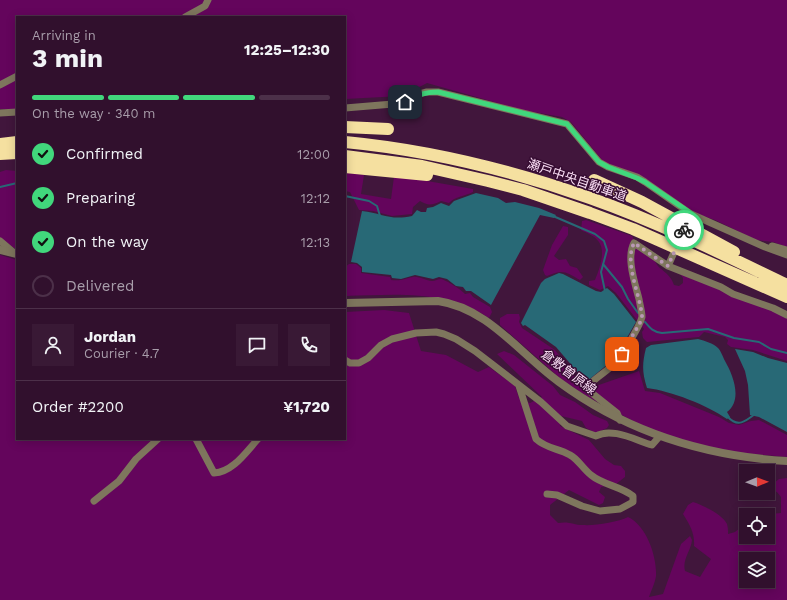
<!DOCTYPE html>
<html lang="en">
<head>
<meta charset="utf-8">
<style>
	:root { --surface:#31102d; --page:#391935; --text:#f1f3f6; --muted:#a89daa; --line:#4c3049; --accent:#41d77c }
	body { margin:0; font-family:"Work Sans","Noto Sans JP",sans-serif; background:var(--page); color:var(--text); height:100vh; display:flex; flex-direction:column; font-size:15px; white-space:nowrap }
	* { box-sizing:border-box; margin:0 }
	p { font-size:13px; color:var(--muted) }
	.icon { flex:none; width:22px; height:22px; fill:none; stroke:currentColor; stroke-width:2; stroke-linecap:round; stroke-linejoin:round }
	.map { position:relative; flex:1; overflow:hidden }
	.drawer { position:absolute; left:16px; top:16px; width:330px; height:424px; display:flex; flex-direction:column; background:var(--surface); border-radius:0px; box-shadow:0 2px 10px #0003,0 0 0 1px var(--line) }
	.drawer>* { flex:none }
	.needle { width:26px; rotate:89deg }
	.tools { position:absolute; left:739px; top:464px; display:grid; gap:8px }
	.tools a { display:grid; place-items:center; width:36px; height:36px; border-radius:0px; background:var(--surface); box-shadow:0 2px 10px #0003,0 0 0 1px var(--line); font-size:20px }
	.pin { position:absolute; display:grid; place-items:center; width:34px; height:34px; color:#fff; margin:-17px; border-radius:8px; box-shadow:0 2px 6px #0006 }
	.courier { position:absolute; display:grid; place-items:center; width:40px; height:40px; margin:-20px; border:3px solid #41d77c; border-radius:50%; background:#fff; color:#222; box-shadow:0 1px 5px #0007 }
	.summary em { font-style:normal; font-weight:700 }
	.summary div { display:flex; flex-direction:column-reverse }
	.summary { display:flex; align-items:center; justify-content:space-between; height:68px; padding:0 16px }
	h1 { font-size:26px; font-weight:700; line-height:30px }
	.bar { display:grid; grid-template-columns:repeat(4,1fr); gap:6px 4px; align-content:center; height:48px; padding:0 16px }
	.bar i { height:5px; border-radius:3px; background:var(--line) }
	.bar .on { background:var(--accent) }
	.bar p { grid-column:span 4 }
	.line { display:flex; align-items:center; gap:10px; padding:0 16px; border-top:1px solid var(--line) }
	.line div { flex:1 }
	.round { display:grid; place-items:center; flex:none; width:42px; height:42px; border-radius:0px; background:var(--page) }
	ol { padding:0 16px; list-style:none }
	li { display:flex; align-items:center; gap:12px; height:44px }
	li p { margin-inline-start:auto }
	li .icon { padding:4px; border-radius:50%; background:var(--accent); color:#111; stroke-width:4 }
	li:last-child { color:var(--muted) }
	li i { width:22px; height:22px; border:2px solid var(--line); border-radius:50% }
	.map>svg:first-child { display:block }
	.green { fill:#64055c; fill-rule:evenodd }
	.water { fill:#286976 }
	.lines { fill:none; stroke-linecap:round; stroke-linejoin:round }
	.stream { stroke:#286976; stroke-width:2 }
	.minor { stroke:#7e765d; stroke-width:7 }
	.tertiary { stroke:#7e765d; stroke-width:8 }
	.motorway { stroke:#f5e0a0; stroke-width:12 }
	.done { stroke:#b998b4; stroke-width:4; stroke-dasharray:0 7.2 }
	.route { stroke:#41d77c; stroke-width:5 }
	.labels { text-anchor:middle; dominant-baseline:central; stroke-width:3; stroke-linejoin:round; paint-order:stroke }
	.street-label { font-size:13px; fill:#fadef5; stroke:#360c32 }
</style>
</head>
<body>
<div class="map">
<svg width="787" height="600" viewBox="0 0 787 600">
	<rect width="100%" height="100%" fill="#41163c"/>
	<!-- green -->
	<path class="green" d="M0 0H787V247L773 242 756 240 715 220 697 214 639 175 604 162 571 122 562 117 522 110 427 83 402 96 345 99V17H17V109H0Z
		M6 170 17 171V250L0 238V172Z
		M349 173 364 175 361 194 391 199 394 177 416 179 473 189V192C465 196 454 197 449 203L441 201C433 205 428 206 420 201L413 207 412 214 392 216 373 211 359 210 350 192 345 191V174Z
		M586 220 632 236 634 240 631 247 638 249 655 261C658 270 670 272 674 285L679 286 683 283V278L680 274 787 316V361L753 350 731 347 727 344 728 340 725 337 704 332 699 337 647 342 643 338 642 332 644 329 616 293 608 286 600 290 589 285V281L595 280C599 270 606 252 599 242 595 236 587 233 581 230L582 221Z
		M563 226 568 227V235L554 256 559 260 566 259 570 266 577 268 583 277 580 280C565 272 564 269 547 276L545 275 543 270 552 245Z
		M0 255 17 260V439H345V312L384 310 409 313 421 351 446 355 478 372 489 367 515 386 519 398 530 403 542 397 497 354 504 351 514 355 553 386 560 395 575 402 593 415 607 421 609 425 607 428 596 433 586 428 582 421 561 416 560 426 589 440 605 459 614 465 621 466 625 471V477L616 484 601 487 599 492 605 497 603 503 599 505 569 490 550 505V515L558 523C570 521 573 525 583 525 594 526 618 522 628 517 647 526 657 557 656 576 655 583 651 591 649 597L663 594 681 544 690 536 692 540C691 551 682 559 685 571L700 577 711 559 694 546C695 534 690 525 683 514L688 505 693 502C703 505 723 515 727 524 728 527 728 531 728 534L735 532 746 523V537H768V515H758L781 513V497L777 492 768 489V488L779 479 787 478V600H0ZM746 559H768V581H746Z
		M349 264H356L361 268V273L390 277 391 280C402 281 403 279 413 277 419 276 426 281 432 281 435 281 438 279 441 279 446 280 462 290 465 294L470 293 473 297 490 307 492 312 489 318C445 289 395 295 345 296V267Z
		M507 314H519L520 318 519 322 522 328 555 350 583 386H596L639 371 645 391 660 393 719 417 729 423 739 425 751 421 759 420 787 435V457L732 452 700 445 662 434 633 421 588 397 562 380 500 325V318Z"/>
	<!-- water -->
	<path class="water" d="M476 193 498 198 506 203 515 202 539 208 556 215 554 218 540 215 491 305 471 291H466L463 287 456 286 447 279 439 277 433 279 415 275 401 279 392 278 391 275 362 272V267L357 263 351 262 362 211C382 213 390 221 412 216L417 210 421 212H426L427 208 433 207 441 203 449 206 454 201Z
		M559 273 563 274 596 291 601 292 607 288 614 294 636 322 621 348 608 364 591 378 592 379 589 382 580 375 556 347 525 325 523 326 521 323 541 283 545 279Z
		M698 339C705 341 713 343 718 348 721 351 723 357 725 361 733 375 743 400 727 412L730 417 727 419C707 405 671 391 647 388 642 372 642 364 646 348L651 345Z
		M735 349 753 352 768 358 787 363V432L759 417 750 415 748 385 745 371Z"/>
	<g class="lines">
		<!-- stream -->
		<path class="stream" d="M0 187 17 183
			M345 196 369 201 377 206 380 216
			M553 216 595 234 604 241 607 250 601 272 605 291
			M603 264 622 287 628 299 638 313
			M645 322C650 328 653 332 662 333L708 329 734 338 759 342 771 349 787 353
			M728 417C738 428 746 421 755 414"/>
		<!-- minor -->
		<path class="minor" d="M185 17 205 6 208 0
			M0 85 17 76
			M345 108 405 103 419 94 426 92H438L567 124 599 162 608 167 637 177 645 182 691 214 765 247 787 255
			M0 113 17 112
			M0 241 13 252
			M772 246 787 250
			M668 266 721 287 733 294 773 308 787 315
			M345 360 350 363H359L368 358 381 345 392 339 416 333 436 332 444 334 456 339 475 351 541 402 567 426 596 436C612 427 635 440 652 445L659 437
			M519 386 536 439C547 449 558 448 570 455 578 459 583 469 591 475 603 485 620 486 633 496V502L620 509 600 511 582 506 557 495 547 494
			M620 420 617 413 588 390V386C596 377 608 371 616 362 622 355 640 326 642 317 642 312 640 305 639 299 635 283 626 258 634 243L668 266 691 214
			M196 439 214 473C233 472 246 452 258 439
			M94 501 119 481 136 459 158 439"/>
		<!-- tertiary -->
		<path class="tertiary" d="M0 250 17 254
			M345 303 438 301C488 308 520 354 559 382 627 432 703 456 787 461"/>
		<!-- motorway -->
		<path class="motorway" d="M345 127 388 129
			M345 142C428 150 511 170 590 198 658 222 723 254 787 285
			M0 144 17 142
			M0 154 17 153
			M345 156 422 166 488 181 523 190 590 213 633 229 787 297
			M345 167 427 175
			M594 180 642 202 734 252"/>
	</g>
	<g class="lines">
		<!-- done -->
		<path class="done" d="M622 354 641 321 642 316C640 294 624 263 634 243L668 266 684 230"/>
		<!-- route -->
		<path class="route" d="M405 102C418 95 424 92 438 92L567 124 599 162 608 167 637 178 645 182 692 214 684 230"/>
	</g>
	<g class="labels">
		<!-- street labels -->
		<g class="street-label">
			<text transform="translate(577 180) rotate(19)">瀬戸中央自動車道</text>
			<text transform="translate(569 372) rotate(37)">倉敷曽原線</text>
		</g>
	</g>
</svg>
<div class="tools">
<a><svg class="needle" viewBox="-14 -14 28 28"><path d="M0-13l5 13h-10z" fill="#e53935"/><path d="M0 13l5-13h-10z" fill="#a89daa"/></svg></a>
<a><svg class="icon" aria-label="locate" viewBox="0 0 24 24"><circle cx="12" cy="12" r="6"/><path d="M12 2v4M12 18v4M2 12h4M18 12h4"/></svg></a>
<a><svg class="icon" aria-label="layers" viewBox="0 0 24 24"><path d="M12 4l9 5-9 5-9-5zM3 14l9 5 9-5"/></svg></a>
</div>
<div class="pin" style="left:622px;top:354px;background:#ea580c"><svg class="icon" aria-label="bag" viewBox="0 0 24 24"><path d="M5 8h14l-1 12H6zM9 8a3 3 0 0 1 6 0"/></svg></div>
<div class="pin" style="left:405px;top:102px;background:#1f2937"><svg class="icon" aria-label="home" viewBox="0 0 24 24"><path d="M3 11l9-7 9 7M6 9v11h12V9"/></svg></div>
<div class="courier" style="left:684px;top:230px"><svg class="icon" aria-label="bike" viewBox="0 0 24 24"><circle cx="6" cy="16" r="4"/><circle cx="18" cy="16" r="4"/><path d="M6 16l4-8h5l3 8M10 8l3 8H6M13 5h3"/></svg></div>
<section class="drawer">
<div class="summary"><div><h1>3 min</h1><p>Arriving in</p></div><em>12:25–12:30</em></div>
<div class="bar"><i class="on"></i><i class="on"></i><i class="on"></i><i></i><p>On the way · 340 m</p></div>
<ol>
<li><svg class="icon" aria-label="check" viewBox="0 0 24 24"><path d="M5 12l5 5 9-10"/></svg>Confirmed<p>12:00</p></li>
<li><svg class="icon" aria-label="check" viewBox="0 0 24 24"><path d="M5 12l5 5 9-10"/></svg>Preparing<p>12:12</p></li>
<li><svg class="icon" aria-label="check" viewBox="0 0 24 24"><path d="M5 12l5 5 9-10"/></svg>On the way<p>12:13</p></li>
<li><i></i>Delivered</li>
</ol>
<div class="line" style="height:72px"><a class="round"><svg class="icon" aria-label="person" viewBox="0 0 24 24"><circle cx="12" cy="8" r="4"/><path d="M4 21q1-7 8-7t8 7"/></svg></a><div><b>Jordan</b><p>Courier · 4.7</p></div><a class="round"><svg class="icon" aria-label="chat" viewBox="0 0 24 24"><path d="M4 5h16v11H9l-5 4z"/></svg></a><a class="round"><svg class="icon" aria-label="phone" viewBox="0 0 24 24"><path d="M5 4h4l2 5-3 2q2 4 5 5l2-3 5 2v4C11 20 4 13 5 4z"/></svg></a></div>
<div class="line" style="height:52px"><div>Order #2200</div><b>¥1,720</b></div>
</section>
</div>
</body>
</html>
